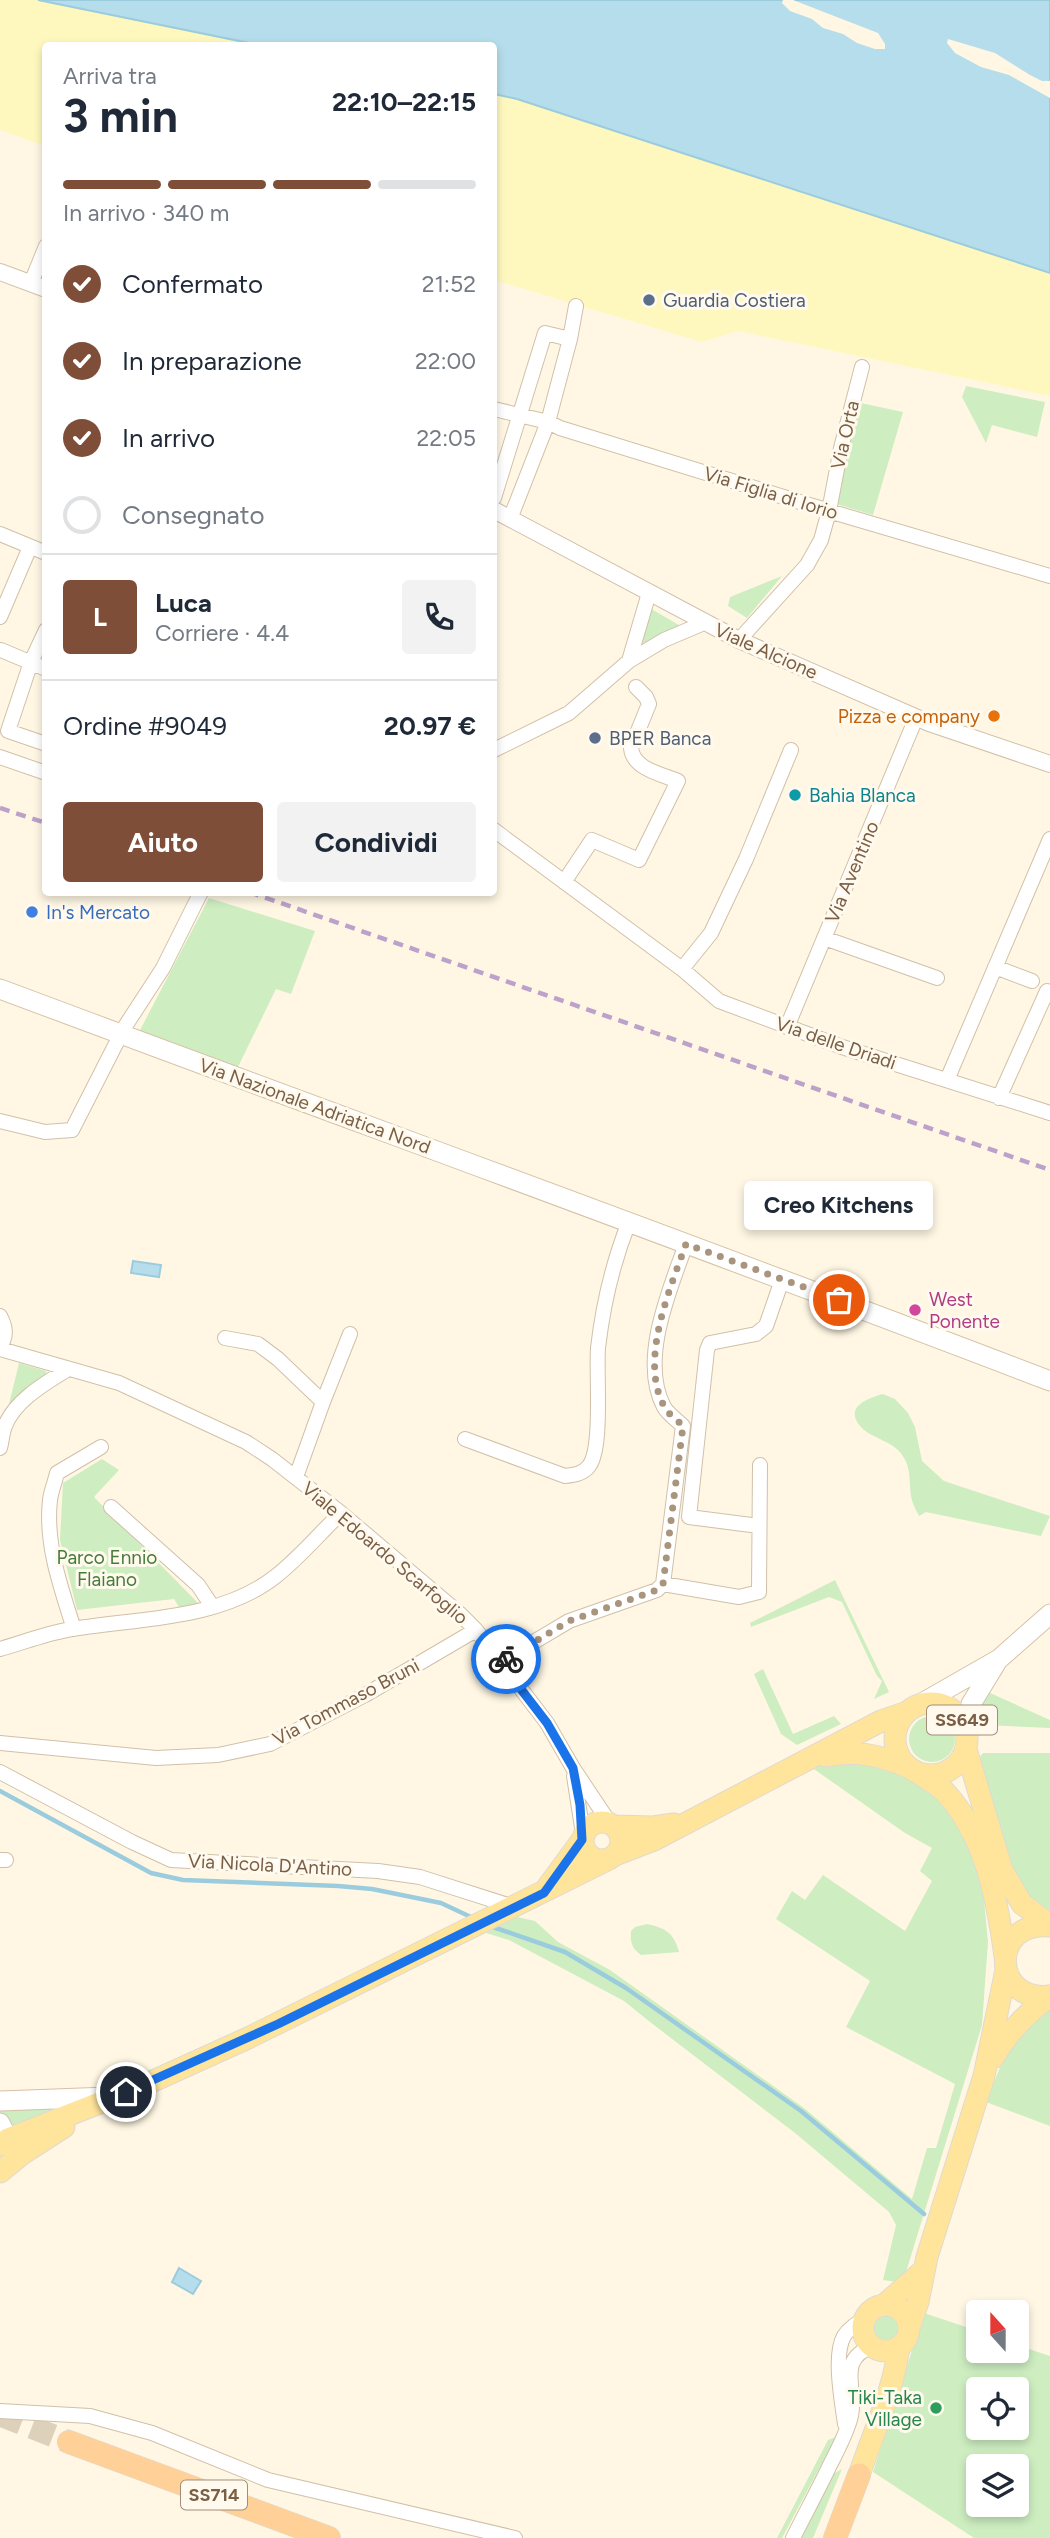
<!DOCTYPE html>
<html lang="it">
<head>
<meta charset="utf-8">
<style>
	:root { --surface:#fff; --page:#f2f2f3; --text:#1f2937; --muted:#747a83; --line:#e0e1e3; --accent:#7f4e39 }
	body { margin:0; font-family:Figtree,sans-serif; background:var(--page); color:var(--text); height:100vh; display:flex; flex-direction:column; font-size:26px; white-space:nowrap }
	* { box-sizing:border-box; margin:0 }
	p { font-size:23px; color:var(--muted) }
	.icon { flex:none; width:38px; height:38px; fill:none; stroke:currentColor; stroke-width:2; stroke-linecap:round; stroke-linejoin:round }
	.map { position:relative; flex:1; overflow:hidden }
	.drawer { position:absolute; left:42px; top:42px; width:455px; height:854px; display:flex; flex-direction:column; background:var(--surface); border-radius:7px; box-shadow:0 4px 10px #0003 }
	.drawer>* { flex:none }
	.needle { width:46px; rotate:339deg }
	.fabs { position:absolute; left:966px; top:2300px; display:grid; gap:14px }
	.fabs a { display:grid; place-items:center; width:63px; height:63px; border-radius:7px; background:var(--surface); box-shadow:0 4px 10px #0003; font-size:35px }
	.pin { position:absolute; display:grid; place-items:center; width:60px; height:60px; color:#fff; margin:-30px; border:4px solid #fff; border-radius:50%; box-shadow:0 2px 7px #0007 }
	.courier { position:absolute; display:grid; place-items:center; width:70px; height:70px; margin:-35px; border:5px solid #1a73e8; border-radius:50%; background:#fff; color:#222; box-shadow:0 2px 9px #0007 }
	.bubble { position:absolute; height:49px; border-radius:7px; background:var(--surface); box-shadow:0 4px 10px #0003; font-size:23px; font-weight:700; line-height:49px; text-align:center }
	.overview em { font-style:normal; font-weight:700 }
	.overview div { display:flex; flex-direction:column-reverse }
	.overview { display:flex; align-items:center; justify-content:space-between; height:119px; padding:0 21px }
	h1 { font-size:46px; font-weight:700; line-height:52px }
	.bar { display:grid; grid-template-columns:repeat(4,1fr); gap:10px 7px; align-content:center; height:84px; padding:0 21px }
	.bar i { height:9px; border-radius:5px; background:var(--line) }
	.bar .on { background:var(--accent) }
	.bar p { grid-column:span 4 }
	.line { display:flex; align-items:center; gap:18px; padding:0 21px; border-top:2px solid var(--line) }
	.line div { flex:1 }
	.round { display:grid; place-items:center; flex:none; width:74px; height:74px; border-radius:7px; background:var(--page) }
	ol { padding:0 21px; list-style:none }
	li { display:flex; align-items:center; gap:21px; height:77px }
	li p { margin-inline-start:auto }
	li .icon { padding:7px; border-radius:50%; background:var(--accent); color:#fff; stroke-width:4 }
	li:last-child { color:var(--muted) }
	li i { width:38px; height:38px; border:4px solid var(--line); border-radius:50% }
	.primary-button { display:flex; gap:14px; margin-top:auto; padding:14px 21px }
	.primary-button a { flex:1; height:80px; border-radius:7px; background:var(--accent); color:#fff; font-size:28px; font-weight:700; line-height:80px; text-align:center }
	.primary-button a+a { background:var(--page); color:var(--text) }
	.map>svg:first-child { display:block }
	.green { fill:#ceeec1; fill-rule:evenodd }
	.sand { fill:#fff8be }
	.water { fill:#b6ddeb; stroke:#9bccde; stroke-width:2 }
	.pier { fill:#fff7e4 }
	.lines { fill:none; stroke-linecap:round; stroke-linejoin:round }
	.stream { stroke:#9bccde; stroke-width:4.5 }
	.trunk-tunnel { stroke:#ded1bc; stroke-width:23; stroke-dasharray:23 11; stroke-linecap:butt }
	.minor-casing { stroke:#d1c0a8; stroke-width:16 }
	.tertiary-casing { stroke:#d1c0a8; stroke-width:18 }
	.secondary-casing { stroke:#d5c1a5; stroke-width:21 }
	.primary-casing { stroke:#dfd9d3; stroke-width:23 }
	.trunk-casing { stroke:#dfd9d3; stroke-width:24 }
	.minor { stroke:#fff; stroke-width:14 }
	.tertiary { stroke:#fff; stroke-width:16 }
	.secondary { stroke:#fff; stroke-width:19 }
	.primary { stroke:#ffe59b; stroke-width:21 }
	.trunk { stroke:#ffd198; stroke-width:23 }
	.rail { stroke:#bca1ca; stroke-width:4.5; stroke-dasharray:10 7; stroke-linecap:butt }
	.done { stroke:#a9947d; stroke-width:7; stroke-dasharray:0 12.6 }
	.route { stroke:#1a73e8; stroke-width:9 }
	.service-dot { fill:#5c6f8a; stroke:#fffaed; stroke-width:2.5 }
	.food-dot { fill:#e8710a; stroke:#fffaed; stroke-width:2.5 }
	.culture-dot { fill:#0f9aa8; stroke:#fffaed; stroke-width:2.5 }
	.shop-dot { fill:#3f7fe0; stroke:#fffaed; stroke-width:2.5 }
	.hotel-dot { fill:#d1479c; stroke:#fffaed; stroke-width:2.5 }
	.leisure-dot { fill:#2e9e5b; stroke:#fffaed; stroke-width:2.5 }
	.labels { text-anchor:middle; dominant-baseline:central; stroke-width:6; stroke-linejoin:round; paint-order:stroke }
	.shield { fill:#fffaed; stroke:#a28e78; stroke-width:2 }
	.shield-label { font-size:18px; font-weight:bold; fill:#7a5f46 }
	.service-label { font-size:19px; fill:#4e5e75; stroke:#fffaed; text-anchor:start }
	.street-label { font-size:19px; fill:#7a5f46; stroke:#fffaed }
	.food-label { font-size:19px; fill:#c56008; stroke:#fffaed; text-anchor:end }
	.culture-label { font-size:19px; fill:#0d838f; stroke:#fffaed; text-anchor:start }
	.shop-label { font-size:19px; fill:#366cbe; stroke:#fffaed; text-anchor:start }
	.hotel-label { font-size:19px; fill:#b23c85; stroke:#fffaed; text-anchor:start }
	.park-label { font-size:19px; fill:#467b3a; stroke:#fffaed }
	.leisure-label { font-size:19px; fill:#27864d; stroke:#fffaed; text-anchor:end }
</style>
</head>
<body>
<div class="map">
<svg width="1050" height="2538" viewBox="0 0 1050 2538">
	<rect width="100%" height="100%" fill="#fff7e4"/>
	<!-- green -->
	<path class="green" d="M966 386 1045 402 1037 437 992 425 986 443 962 397Z
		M856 402 903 412 873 515 830 502 848 450 849 445 845 441Z
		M782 576 747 618 728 606 730 597Z
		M648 607 684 628 643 643 642 640Z
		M209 898 315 931 291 994 276 989 237 1069 139 1032Z
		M19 1363 46 1371V1376L9 1404Z
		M883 1394 895 1399 908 1413 915 1427 922 1461 944 1481 1050 1516 1041 1536 926 1512 919 1516C916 1510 912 1503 911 1496 909 1483 911 1469 904 1458 895 1440 870 1439 860 1426 844 1407 868 1398 883 1394Z
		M102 1459 119 1470 94 1497 200 1605 182 1612 174 1599 77 1610 60 1540 63 1483Z
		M835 1580 889 1692 874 1699 882 1681 877 1676 842 1602 829 1597 751 1627 750 1623Z
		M763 1669 793 1734 834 1716 841 1724 797 1745 781 1734 754 1674Z
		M988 1692 1050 1720V1728L984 1725C973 1715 982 1703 988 1692Z
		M909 1739a23 23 0 1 1 46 0a23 23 0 1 1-46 0Z
		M983 1753H1050V1915L1021 1894 976 1761Z
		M837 1762 870 1763 909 1777 936 1798 958 1825 975 1861 984 1900 988 1942 982 2025 906 2272 897 2282 883 2280 896 2225 889 2212 795 2133 650 2022 624 2001 509 1940 486 1933 517 1917 535 1921 558 1942 610 1970 804 2108 912 2199 927 2148H936L955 2084 846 2027 870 1981 776 1919 792 1891 805 1900 823 1875 905 1931 932 1881 920 1871 932 1848 905 1833 811 1767Z
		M647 1924C666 1928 674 1933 679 1952L641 1955C632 1948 630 1943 631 1931L635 1927Z
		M1050 2008V2126L986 2102 1009 2045Z
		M0 2104 57 2107 10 2129 0 2113Z
		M924 2313 978 2331V2350H1017V2345L1050 2356V2538H974L873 2472ZM978 2389H1017V2427H978ZM978 2466H1017V2504H978Z
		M874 2328a12 12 0 1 1 24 0a12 12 0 1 1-24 0Z
		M836 2437 782 2538H777L828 2440Z
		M842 2469 813 2538H800L833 2474Z"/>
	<!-- sand -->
	<path class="sand" d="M0 0H38L259 45 46 46 45 146 0 130Z
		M494 94 517 99 1050 273V396L738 331 702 342 494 280Z"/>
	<!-- water -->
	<path class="water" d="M38 0H1050V273L517 99 494 94V46L259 45Z
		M133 1261 161 1265 159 1277 131 1273Z
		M179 2268 201 2281 193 2294 172 2282Z"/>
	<!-- pier -->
	<path class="pier" d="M783 0H793L878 33 885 44V49H875L857 43 843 34 823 28 812 19 790 11 782 3Z
		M948 39 995 53 1030 75 1042 81H1050V98L1009 75 981 67 955 53 947 43Z"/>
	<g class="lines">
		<!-- stream -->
		<path class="stream" d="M0 1791 151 1873 183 1880 338 1886 372 1889 441 1903 473 1918
			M490 1926 565 1952 626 1988 801 2111 924 2214"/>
		<!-- trunk-tunnel -->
		<path class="trunk-tunnel" d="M0 2415 69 2442"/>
		<defs>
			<path id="minor" d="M31 283 46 246
				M570 339 576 306
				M494 409 548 422 560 428 829 511 1050 576
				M494 498 545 333 570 339 548 422 510 519
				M0 534 46 553
				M0 617 30 547
				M46 630 31 662 8 731 46 744
				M739 640 807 565 821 540 829 511 841 448 862 367
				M1 650 46 669
				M629 661 649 593
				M494 750 569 713 629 661 664 640 704 623
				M0 757 46 773
				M494 830 682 969 719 1001 842 1047 1050 1113
				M564 882 592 840 639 860 678 781C661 774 633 769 631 748L649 704 646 697 636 687
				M824 938 937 978
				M995 967 1032 981
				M682 969 711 933 746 859 791 750
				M787 1027 916 718
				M947 1080 1050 839
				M999 1098 1047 991 1050 993
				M0 1121 45 1132 72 1130 124 1028 163 968 201 892
				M0 1316C6 1327 7 1336 0 1347
				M225 1338 258 1344 278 1359 323 1402
				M0 1349 119 1383 246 1442 272 1459 341 1513 459 1613 476 1630 547 1723 573 1768 609 1822
				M465 1439 565 1476C574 1475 583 1474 589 1466 603 1448 596 1374 598 1348 603 1305 613 1262 629 1222
				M0 1448C2 1441 2 1433 5 1426 15 1400 46 1383 68 1369
				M296 1477 323 1402 350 1334
				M111 1507 198 1585 212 1606
				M759 1526 689 1517 707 1350 710 1343 756 1334 766 1326 782 1280
				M663 1584 683 1426C677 1420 668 1414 664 1407 639 1360 670 1289 686 1244
				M74 1629C61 1588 45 1544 50 1500 51 1491 55 1482 57 1473L101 1447
				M0 1649C22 1643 44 1634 67 1630 134 1618 220 1621 276 1576 299 1558 319 1534 341 1513
				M500 1662 569 1621 657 1590 663 1584 739 1597 759 1592 760 1465
				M0 1743 156 1758 218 1755 270 1744 365 1695 476 1630
				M0 1772 132 1842 171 1860 378 1871 420 1877 514 1907
				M574 1776 583 1834
				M0 1860H6
				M0 2411 90 2416 152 2433 268 2480 515 2538
				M845 2424C842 2402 833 2355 844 2336 849 2328 858 2323 866 2318
				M793 2538C805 2514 818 2490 830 2465 838 2449 847 2433 851 2416 857 2386 836 2360 873 2346"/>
			<path id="tertiary" d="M0 272 46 289
				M494 510 739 640 929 723 1050 764"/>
			<path id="secondary" d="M0 989C350 1120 701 1247 1050 1381
				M922 1703 999 1659 1050 1614
				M968 1735 971 1704 996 1663
				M0 2101 108 2097
				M0 2123 8 2139"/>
			<path id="primary" d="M895 1739a36 36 0 1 1 72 0a36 36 0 1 1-72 0Z
				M966 1749 1002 1870 1022 1904 1050 1925
				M826 1756C856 1750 880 1755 908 1767
				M919 1773C927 1779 938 1785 945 1792 986 1836 997 1899 1005 1956
				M583 1841a19 19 0 1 1 38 0a19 19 0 1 1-38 0Z
				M615 1826 653 1827 674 1824
				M615 1855 654 1840 881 1721 907 1712
				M546 1889 582 1840
				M1050 1926C990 1920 991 2003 1050 1996
				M993 2058C1008 2032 1026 2014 1050 1996
				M0 2145 8 2139 140 2087 248 2038 609 1859
				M0 2172 22 2154 64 2127
				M884 2305 923 2271
				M863 2328a23 23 0 1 1 46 0a23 23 0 1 1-46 0Z
				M909 2328 918 2302 927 2257 984 2076 1006 1970
				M859 2475C873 2433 894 2390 899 2346"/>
			<path id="trunk" d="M69 2442 329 2538
				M835 2538 859 2475"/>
		</defs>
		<!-- minor casing -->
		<use href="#minor" class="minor-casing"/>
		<!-- tertiary casing -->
		<use href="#tertiary" class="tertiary-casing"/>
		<!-- secondary casing -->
		<use href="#secondary" class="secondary-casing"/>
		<!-- primary casing -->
		<use href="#primary" class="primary-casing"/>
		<!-- trunk casing -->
		<use href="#trunk" class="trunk-casing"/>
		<!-- minor -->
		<use href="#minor" class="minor"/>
		<!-- tertiary -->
		<use href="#tertiary" class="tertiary"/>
		<!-- secondary -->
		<use href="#secondary" class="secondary"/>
		<!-- primary -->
		<use href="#primary" class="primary"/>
		<!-- trunk -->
		<use href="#trunk" class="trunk"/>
		<!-- rail -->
		<path class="rail" d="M0 808 46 823
			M249 892 1050 1170"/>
	</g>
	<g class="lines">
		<!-- done -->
		<path class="done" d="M506 1659 569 1621 657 1590 663 1584 683 1426C677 1420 668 1414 664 1406 639 1360 670 1289 686 1244L839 1300"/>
		<!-- route -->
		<path class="route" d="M126 2092 278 2024 544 1893 582 1840 580 1805 573 1768 547 1723 500 1662 506 1659"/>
	</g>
	<!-- markers -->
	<g class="service-dot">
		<circle cx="649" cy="300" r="7"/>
		<circle cx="595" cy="738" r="7"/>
	</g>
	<circle class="food-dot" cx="994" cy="716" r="7"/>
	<circle class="culture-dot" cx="795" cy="795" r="7"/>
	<circle class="shop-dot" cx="32" cy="912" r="7"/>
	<circle class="hotel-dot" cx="915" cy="1310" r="7"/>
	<circle class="leisure-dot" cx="936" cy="2408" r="7"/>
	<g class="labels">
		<!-- shield labels -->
		<g class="shield">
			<rect x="927" y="1705.5" width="70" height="29" rx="5"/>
			<rect x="181" y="2480.5" width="66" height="29" rx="5"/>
		</g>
		<g class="shield-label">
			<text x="962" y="1720">SS649</text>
			<text x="214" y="2495">SS714</text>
		</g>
		<!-- service labels -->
		<g class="service-label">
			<text x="663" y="300">Guardia Costiera</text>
			<text x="609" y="738">BPER Banca</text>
		</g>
		<!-- street labels -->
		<g class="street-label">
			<text transform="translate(845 435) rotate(-77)">Via Orta</text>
			<text transform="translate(771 493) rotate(17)">Via Figlia di Iorio</text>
			<text transform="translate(766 651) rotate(24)">Viale Alcione</text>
			<text transform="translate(852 872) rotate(-67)">Via Aventino</text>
			<text transform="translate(836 1043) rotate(19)">Via delle Driadi</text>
			<text transform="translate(315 1106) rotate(20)">Via Nazionale Adriatica Nord</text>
			<text transform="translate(385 1553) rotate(40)">Viale Edoardo Scarfoglio</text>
			<text transform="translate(346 1702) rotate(-28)">Via Tommaso Bruni</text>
			<text transform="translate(270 1865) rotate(3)">Via Nicola D'Antino</text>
		</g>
		<!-- food labels -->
		<g class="food-label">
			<text x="980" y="716">Pizza e company</text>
		</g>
		<!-- culture labels -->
		<g class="culture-label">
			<text x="809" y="795">Bahia Blanca</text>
		</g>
		<!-- shop labels -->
		<g class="shop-label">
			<text x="46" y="912">In's Mercato</text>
		</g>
		<!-- hotel labels -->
		<g class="hotel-label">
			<text x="929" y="1299">West<tspan x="929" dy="22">Ponente</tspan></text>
		</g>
		<!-- park labels -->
		<g class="park-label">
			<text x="107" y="1557">Parco Ennio<tspan x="107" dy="22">Flaiano</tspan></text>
		</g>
		<!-- leisure labels -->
		<g class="leisure-label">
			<text x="922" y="2397">Tiki-Taka<tspan x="922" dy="22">Village</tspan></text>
		</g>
	</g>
</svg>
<div class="fabs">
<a><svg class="needle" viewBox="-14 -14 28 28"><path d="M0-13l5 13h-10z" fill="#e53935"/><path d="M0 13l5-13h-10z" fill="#747a83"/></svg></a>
<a><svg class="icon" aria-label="locate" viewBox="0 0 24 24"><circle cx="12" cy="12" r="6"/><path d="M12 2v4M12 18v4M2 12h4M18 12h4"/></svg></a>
<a><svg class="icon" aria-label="layers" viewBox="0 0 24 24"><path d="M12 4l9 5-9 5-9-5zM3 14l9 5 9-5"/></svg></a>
</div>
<div class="pin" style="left:839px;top:1300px;background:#ea580c"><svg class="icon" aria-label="bag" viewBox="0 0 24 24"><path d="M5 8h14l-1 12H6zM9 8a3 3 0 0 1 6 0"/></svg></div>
<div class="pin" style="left:126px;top:2092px;background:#1f2937"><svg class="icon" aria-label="home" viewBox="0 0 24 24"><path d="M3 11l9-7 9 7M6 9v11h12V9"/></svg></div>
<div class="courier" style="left:506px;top:1659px"><svg class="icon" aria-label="bike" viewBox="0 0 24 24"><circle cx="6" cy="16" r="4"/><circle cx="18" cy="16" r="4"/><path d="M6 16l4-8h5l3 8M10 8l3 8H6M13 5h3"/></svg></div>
<div class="bubble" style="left:744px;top:1181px;width:189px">Creo Kitchens</div>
<section class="drawer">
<div class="overview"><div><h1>3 min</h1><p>Arriva tra</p></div><em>22:10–22:15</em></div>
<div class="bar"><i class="on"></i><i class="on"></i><i class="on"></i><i></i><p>In arrivo · 340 m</p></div>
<ol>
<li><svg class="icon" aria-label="check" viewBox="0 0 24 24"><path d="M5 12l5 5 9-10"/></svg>Confermato<p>21:52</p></li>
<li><svg class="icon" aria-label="check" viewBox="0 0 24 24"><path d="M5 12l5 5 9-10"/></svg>In preparazione<p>22:00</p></li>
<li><svg class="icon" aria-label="check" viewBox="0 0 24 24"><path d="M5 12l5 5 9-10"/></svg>In arrivo<p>22:05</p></li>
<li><i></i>Consegnato</li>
</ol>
<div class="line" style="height:126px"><b class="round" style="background:var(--accent);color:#fff">L</b><div><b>Luca</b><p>Corriere · 4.4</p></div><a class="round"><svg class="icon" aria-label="phone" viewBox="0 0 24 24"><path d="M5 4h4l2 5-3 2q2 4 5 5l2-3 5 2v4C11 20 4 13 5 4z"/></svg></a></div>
<div class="line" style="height:91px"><div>Ordine #9049</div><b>20.97 €</b></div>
<div class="primary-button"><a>Aiuto</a><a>Condividi</a></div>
</section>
</div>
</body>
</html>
